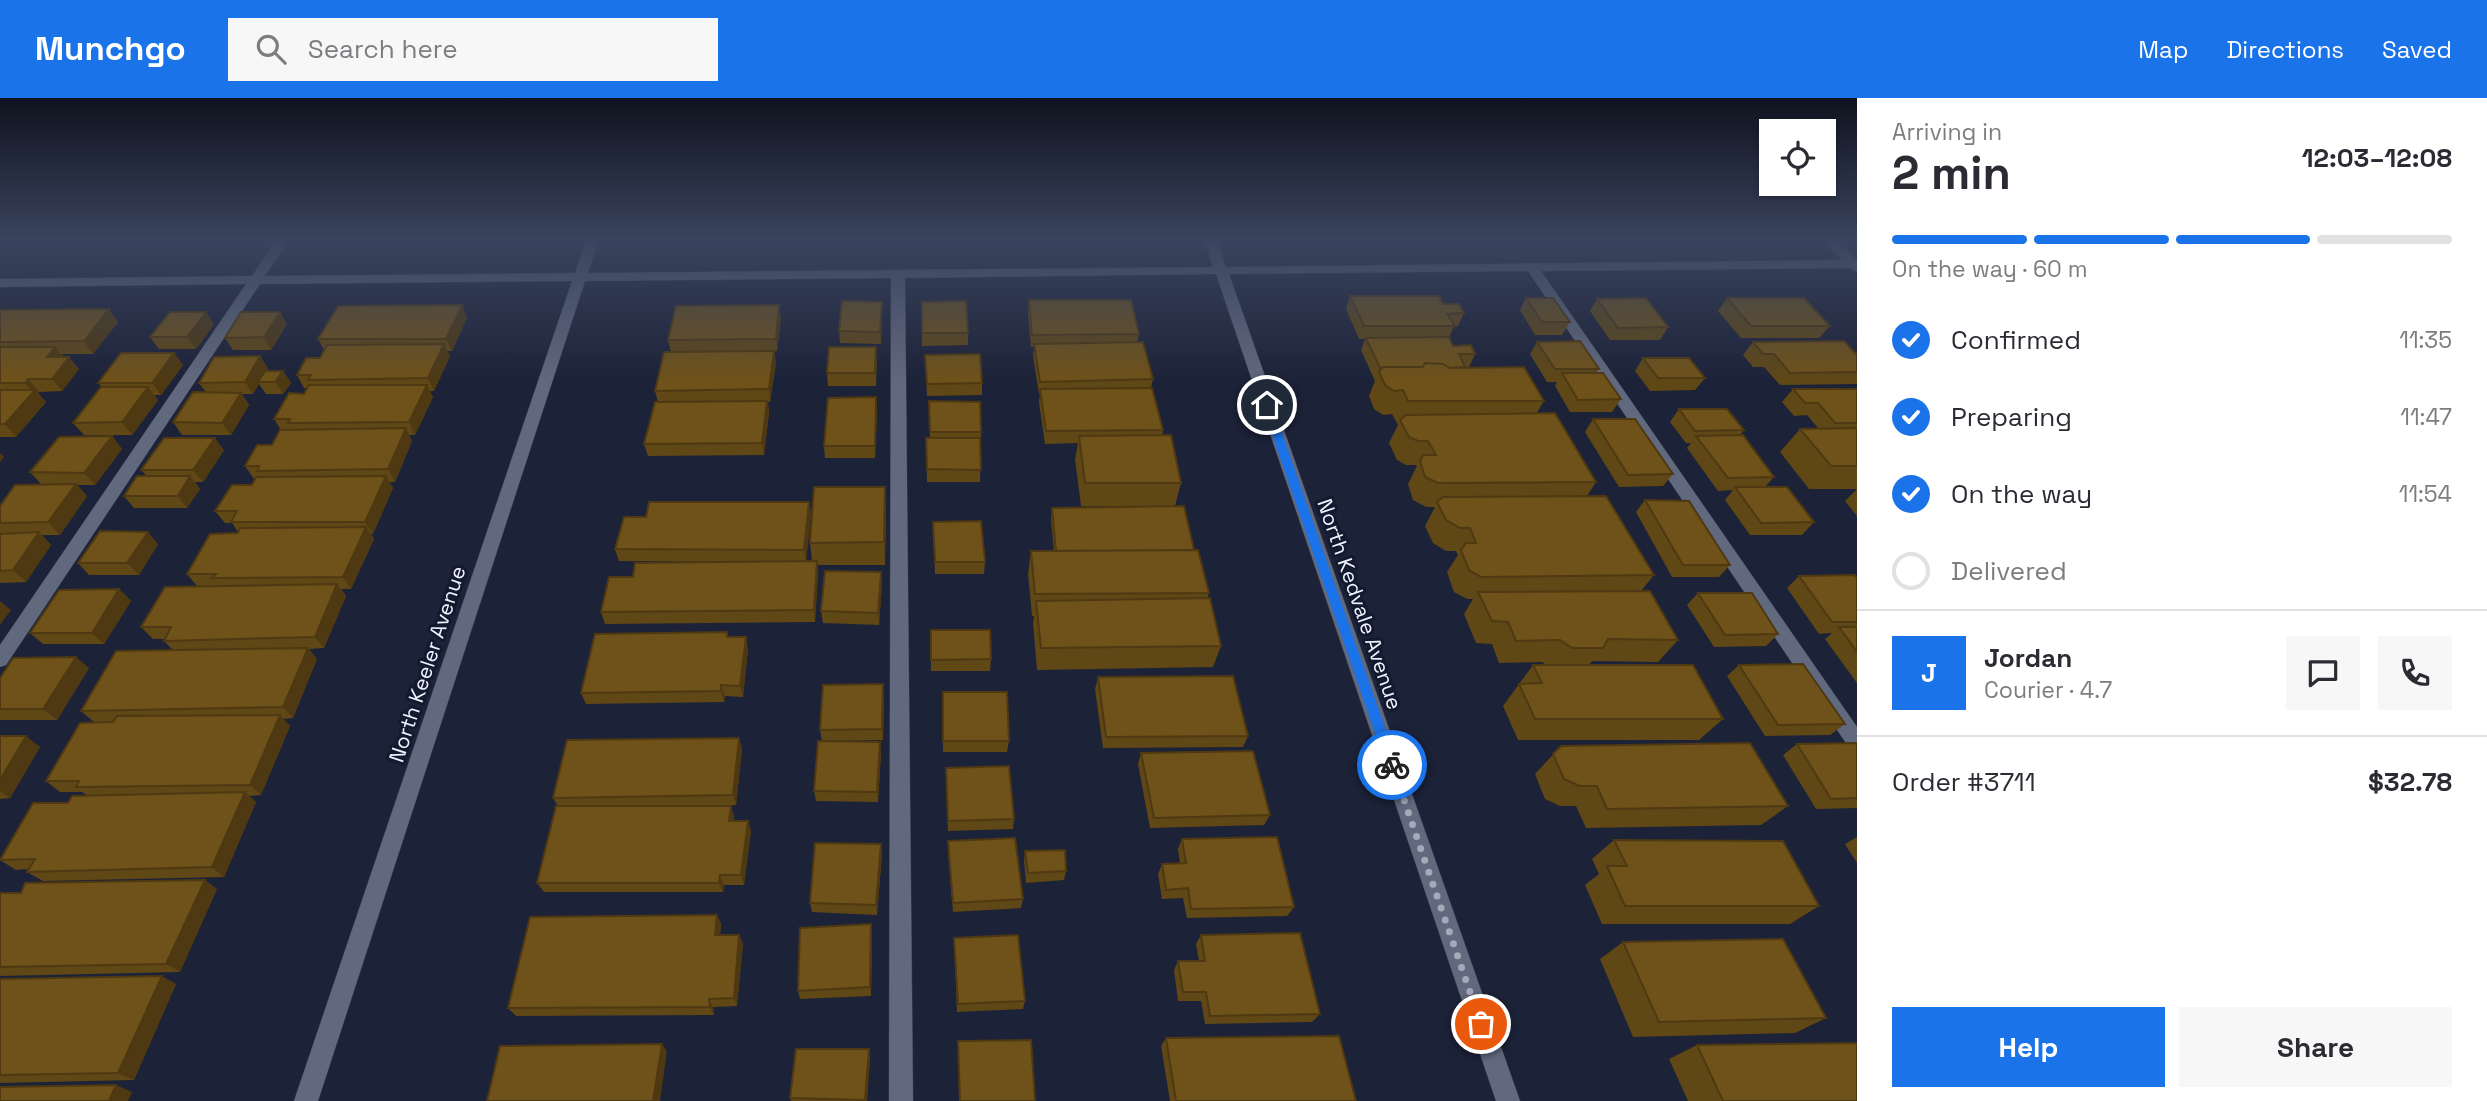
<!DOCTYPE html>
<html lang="en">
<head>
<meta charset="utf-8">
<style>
	:root { --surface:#fff; --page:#f7f7f7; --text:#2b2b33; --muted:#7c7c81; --line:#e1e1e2; --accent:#1a73e8 }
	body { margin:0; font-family:"Space Grotesk",sans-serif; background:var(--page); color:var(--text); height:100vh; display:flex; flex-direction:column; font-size:26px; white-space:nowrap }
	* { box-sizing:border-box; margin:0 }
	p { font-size:23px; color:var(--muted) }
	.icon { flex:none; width:38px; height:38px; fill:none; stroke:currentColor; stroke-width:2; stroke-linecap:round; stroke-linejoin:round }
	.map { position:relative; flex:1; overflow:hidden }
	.sheet { display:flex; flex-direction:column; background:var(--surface); width:630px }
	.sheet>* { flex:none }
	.controls { position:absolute; left:1759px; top:21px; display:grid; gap:14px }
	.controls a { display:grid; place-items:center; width:77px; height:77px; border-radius:0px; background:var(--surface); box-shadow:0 2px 5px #0004; font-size:35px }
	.pin { position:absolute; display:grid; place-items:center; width:60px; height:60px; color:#fff; margin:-30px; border:4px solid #fff; border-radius:50%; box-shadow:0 2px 7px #0007 }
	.courier { position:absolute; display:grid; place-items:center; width:70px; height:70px; margin:-35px; border:5px solid #1a73e8; border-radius:50%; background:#fff; color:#222; box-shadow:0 2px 9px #0007 }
	.head em { font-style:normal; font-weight:600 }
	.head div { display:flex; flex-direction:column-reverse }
	.head { display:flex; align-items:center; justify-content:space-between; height:119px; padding:0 35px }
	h1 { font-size:46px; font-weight:600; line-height:52px }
	.bar { display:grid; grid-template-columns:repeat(4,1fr); gap:10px 7px; align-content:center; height:84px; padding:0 35px }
	.bar i { height:9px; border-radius:5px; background:var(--line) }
	.bar .selected { background:var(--accent) }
	.bar p { grid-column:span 4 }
	.line { display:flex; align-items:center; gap:18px; padding:0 35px; border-top:2px solid var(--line) }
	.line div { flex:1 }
	.round { display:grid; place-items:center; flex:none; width:74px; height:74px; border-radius:0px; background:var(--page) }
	ol { padding:0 35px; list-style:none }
	li { display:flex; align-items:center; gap:21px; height:77px }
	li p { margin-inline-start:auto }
	li .icon { padding:7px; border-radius:50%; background:var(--accent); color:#fff; stroke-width:4 }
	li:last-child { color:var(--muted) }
	li i { width:38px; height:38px; border:4px solid var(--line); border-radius:50% }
	.primary-button { display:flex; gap:14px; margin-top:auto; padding:14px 35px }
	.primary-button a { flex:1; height:80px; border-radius:0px; background:var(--accent); color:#fff; font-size:28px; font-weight:600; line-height:80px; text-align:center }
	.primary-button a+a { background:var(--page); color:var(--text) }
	header { display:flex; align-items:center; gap:42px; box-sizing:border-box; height:98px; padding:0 35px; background:var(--accent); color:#fff }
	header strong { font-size:33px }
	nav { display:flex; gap:38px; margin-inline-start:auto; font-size:24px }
	.search { width:490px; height:63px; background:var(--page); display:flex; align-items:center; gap:18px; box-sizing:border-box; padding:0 24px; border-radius:0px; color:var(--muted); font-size:26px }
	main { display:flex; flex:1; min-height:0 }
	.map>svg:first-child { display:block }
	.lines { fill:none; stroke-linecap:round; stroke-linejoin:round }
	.minor-casing { stroke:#3a3f54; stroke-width:1 }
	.minor { fill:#61697f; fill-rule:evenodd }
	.wall { fill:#5f4716 }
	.shaded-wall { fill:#4e3912 }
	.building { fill:#6f5219; stroke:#4e3912; stroke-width:2 }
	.route { fill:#1a73e8 }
	.done { stroke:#a5aab9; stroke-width:7; stroke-dasharray:0 12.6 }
	.labels { text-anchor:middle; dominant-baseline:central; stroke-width:6; stroke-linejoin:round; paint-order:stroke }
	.street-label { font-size:21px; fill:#eff3ff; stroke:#13192e }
</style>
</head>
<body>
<header>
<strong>Munchgo</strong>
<div class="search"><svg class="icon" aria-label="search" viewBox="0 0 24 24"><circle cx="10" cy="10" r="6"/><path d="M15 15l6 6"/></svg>Search here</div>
<nav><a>Map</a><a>Directions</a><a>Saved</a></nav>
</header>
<main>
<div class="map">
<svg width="1857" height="1003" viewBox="0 0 1857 1003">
	<rect width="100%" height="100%" fill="#1c2238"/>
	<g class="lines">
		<defs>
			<path id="minor" d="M275 143H288L265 178 575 175 586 143H598L588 175 1213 169 1205 143H1217L1226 169 1842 162 1823 143H1837L1857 162V174L1850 170 1541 173 1857 629V653L1850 651 1528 173 1229 176 1520 1003H1496L1216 176 905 180 913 1003H889L891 180 585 183 318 1003H294L572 183 260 186 6 567 0 569V547L246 186 0 189V181L252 178Z"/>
		</defs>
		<!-- minor casing -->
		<use href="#minor" class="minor-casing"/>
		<!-- minor -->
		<use href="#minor" class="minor"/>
	</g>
	<!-- wall -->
	<path class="wall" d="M1350 198 1464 215 1458 228H1454L1449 240 1453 248 1475 256 1469 269H1465V270L1544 303 1536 316 1596 384 1587 398 1654 477 1641 493 1678 542 1658 564 1592 563 1589 567 1723 621 1699 642H1518L1503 608 1533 567H1546L1542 564 1499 565 1492 546 1476 545 1464 516 1473 501H1467L1454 494 1447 474 1458 457 1456 453H1446L1433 445 1425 428 1435 409H1426L1413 402 1408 386 1417 368 1416 367H1406L1397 362 1389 345 1398 327 1392 316 1383 317 1374 311 1369 298 1375 283 1361 252 1365 241H1359L1346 211Z
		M1526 200 1570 224 1562 237H1535L1520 212Z
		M1727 200 1830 228 1819 240H1741L1718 213Z
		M1597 201 1668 229 1660 242H1610L1590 213Z
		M1029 202 1139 236 1137 244 1153 281 1151 290 1163 332 1162 337 1181 385 1175 408 1194 452 1209 495 1207 500 1221 548 1213 569 1037 572 1033 525 1034 518H1032L1028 476 1031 453H1054L1051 422 1052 410 1164 409 1081 408 1075 361 1078 345 1045 346 1039 304 1040 296H1039L1033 258 1034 249H1031L1028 215Z
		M922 204 968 235V247L922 248Z
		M462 207 467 220 452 253H447L450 258 434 293H429L433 299 415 337H409L412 343 395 384H389L393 390 373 436H371L374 441 351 491H341L346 498 324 550 309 551 317 561 293 620 283 621 290 628 261 697 249 698 256 704 224 779 43 783 27 774 29 771 16 772 0 762 68 705 87 697 82 694H60L46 683 113 624H94L81 613 173 552 164 543 165 541H153L141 529 197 488 187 476 238 435V434L232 425H225L215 413 252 387 255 381H254L245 368 272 347 281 332 274 321 304 296 308 290H304L297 277 320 260 324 252 318 241Z
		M109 211 118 224 93 256H61L79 271 62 293 39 294 38 295 46 304 16 339H0V212Z
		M882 216 881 246 840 245 839 233Z
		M781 219 777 253H774L776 265 770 304H768L769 315 764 357 648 358 644 346 658 304 655 293 671 254 668 242Z
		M214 226 196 251H159L150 239Z
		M287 226 271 252H233L225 240Z
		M1537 244 1599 271 1596 275 1621 301 1612 314H1570L1555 288 1557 284H1547L1530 256Z
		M1753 244 1857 257V286L1780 287 1764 269H1753L1743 257Z
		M174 255 183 267 161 297H154L158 302 132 337H84L73 325 102 289 98 285Z
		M925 257 982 285V297L927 298Z
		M260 258 268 271 266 273H283L291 285 283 296H266L259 286 253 296H242L249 307 231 337H182L173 324 206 294 199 285Z
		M1643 260 1705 280 1695 292 1650 293 1635 273Z
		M877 261 876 288H828L827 275Z
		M1793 291H1857V391H1809L1780 354 1800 331 1818 330 1807 317 1794 318 1782 304Z
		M929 303 981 334 980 384H927L926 340H930Z
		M877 311 875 360H825L824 348Z
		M1679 311 1744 332 1740 337 1774 379 1765 389 1814 424 1802 437H1750L1725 402 1733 392 1718 393 1687 350 1691 345H1686L1670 324Z
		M1593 321 1673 376 1663 388 1619 389 1585 334Z
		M112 338 122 351 95 387H77L87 398 60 437H42L51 447 26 484 0 485V408L42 387 30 374Z
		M224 352 203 384H195L200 391 187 410H134L124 398 147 378 141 372Z
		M1857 391V418L1845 403Z
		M1645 402 1730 467 1719 479H1672L1636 414Z
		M809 404 811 416 806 463H812L810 445 886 412 885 467H817L818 475 815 524 605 526 601 514 633 479 749 464 619 463 615 451 646 419Z
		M933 424 985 464 984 476H935Z
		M158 446 139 477H89L78 465Z
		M881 474 882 486 879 527 823 525 821 513Z
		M1799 478 1857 480V585L1825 541 1832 535 1819 536 1787 490Z
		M119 491 131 503 104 546H43L30 535Z
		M1698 495 1778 536 1766 548 1714 549 1687 507Z
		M931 532 991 561 990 573H931Z
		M727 534 729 539 748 551 743 599 725 598 724 604 586 606 581 595Z
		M1739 567 1845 626 1830 637 1765 638 1727 578Z
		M89 570 57 622H0V580Z
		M1098 579 1248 638 1243 649 1103 650 1095 591Z
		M943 594 1009 643 1007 654H943Z
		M884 597 883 642 822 643 881 655 878 704 816 703 814 693 822 643 820 632Z
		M0 638 40 649 10 700 0 701Z
		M739 640 742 651 736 707 705 708 734 718V723H748L751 733 744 787H724L723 794H544L537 785 558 708 553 700Z
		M1857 645V710L1816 711 1783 657 1797 646Z
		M1561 648 1788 708 1761 727 1586 730 1576 708H1560L1545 701 1535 676Z
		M1141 655 1270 717 1264 727 1150 730 1138 666Z
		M946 670 1014 721 1013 731 948 733Z
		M1857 739V765L1845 746Z
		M1182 741 1294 809 1287 818 1187 820 1183 800 1162 801 1158 776 1162 766 1180 765 1178 751Z
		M1614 742 1819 808 1790 826H1602L1585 787 1599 776 1592 761Z
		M948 743 1023 801 1021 810 953 814 948 753Z
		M881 746 882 756 877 817 812 814 810 805Z
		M1025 753 1066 773 1064 782 1026 785 1024 763Z
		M217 791 180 874 0 878V795Z
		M717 817 721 826 720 837H739L743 846 737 908 713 909 714 917 516 918 508 910Z
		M871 826 872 835 871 898 800 901 798 893Z
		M1201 837 1320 916 1312 924 1205 926 1201 903H1178L1174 872 1178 863H1199L1196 846Z
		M954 840 1025 903 1023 911 957 914Z
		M1623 844 1826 920 1795 935 1633 939 1600 861Z
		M0 881 176 886 134 982 0 985Z
		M1166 940 1356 1003H1170L1161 948Z
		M958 943 1035 1003H959Z
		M1697 947 1857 1003H1688L1669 961Z
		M870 959 867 1003H791L790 1000Z"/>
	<!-- shaded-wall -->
	<path class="shaded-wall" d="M882 204V216L881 246 880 234Z
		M462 207 467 220 452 253 446 241Z
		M779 207 781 219 777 253 776 241Z
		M109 211 118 224 93 256 84 243Z
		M206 214 214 226 196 251 187 239Z
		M280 214 287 226 271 252 264 239Z
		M444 246 450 258 434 293 428 280Z
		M55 249 65 261 47 259Z
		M774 253 776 265 770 304 769 291Z
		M174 255 183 267 161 297 152 285Z
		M260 258 268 271 260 284H258L259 286 253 296 245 284Z
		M69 259 79 271 62 293 52 281Z
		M283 273 291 285 283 296 275 284Z
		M28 281 39 294 38 295 46 304 16 339 5 326 33 294 25 285Z
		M427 287 433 299 415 337 409 324Z
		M148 289 158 302 132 337 122 324Z
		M241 295 249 307 231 337 222 325Z
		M876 299 877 311 875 360V348Z
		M767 303 769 315 764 357 762 345Z
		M406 330 412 343 395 384 388 371Z
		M112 338 122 351 95 387 84 375Z
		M215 340 224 352 203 384 193 372Z
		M0 355 4 359 0 364Z
		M190 378 200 391 187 410 178 398Z
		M386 378 393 390 373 436 365 424Z
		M76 386 87 398 60 437 48 424Z
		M885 389 886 412 885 467 884 444Z
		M809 404 811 416 806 464 804 452Z
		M366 429 374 441 351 491 343 479Z
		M39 434 51 447 26 484 13 472Z
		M148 434 158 446 139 477 127 465Z
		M817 463 818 475 815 524 814 512Z
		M881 474 882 486 879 527 878 515Z
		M337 486 346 498 324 550 315 539Z
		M119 491 131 503 104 546 92 535Z
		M0 503 11 512 0 527Z
		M746 539 748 551 743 599 740 588Z
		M308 550 317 561 293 620 283 609Z
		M76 559 89 570 57 622 43 611Z
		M883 586 884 597 883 642 882 631Z
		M721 587 725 598 724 604 721 593Z
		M280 617 290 628 261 697 250 687Z
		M26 638 40 649 10 700 0 693V682Z
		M739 640 742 651 736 707 733 697Z
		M880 644 881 655 878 704 877 694Z
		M245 694 256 704 224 779 212 769Z
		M731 708 734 718 732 733 729 723Z
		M748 723 751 733 744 787 741 777Z
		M881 746 882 756 877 817 876 807Z
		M720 777 724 787 723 794 719 785Z
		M205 782 217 791 180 874 166 866Z
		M717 817 721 826 719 846 715 837Z
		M871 826 872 835 871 898 870 889Z
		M739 837 743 846 737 908 734 900Z
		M162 878 176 886 134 982 118 975Z
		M709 901 713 909 714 917 710 909Z
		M662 946 667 953 660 1003H653Z
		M869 951 870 959 867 1003H865Z
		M116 987 132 994 128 1003H109Z"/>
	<!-- building -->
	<path class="building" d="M1350 198H1439L1443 206H1459L1464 215 1447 216 1455 228H1364Z
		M1526 200H1553L1570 224H1542Z
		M1646 200 1668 229 1618 230 1597 201Z
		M1727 200H1804L1830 228H1751Z
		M1029 202H1131L1139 236 1032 237Z
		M842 203 882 204 880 234 839 233Z
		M966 203 968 235H922V204Z
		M462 207 446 241H318L338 208Z
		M779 207 776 241 668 242 676 208Z
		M109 211 84 243 0 244V212Z
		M170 214H206L187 239H150Z
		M241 214H280L264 239 225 240Z
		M1449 239 1453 248 1471 247 1475 256H1459L1465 269 1450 270 1443 266 1425 265 1423 269H1383L1380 270 1366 240Z
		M1580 243 1599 271H1555L1537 244Z
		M1844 243 1857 257V274L1790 275 1774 256H1763L1753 244Z
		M1143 244 1153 281 1040 284 1034 246Z
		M444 246 428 280 308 282 311 277H297L306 260H320L327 247Z
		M0 249H55L47 259H69L52 281H28L25 285H0Z
		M829 249H876L875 275H827Z
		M774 253 769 291 655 293 664 254Z
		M121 255H174L152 285H98Z
		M980 256 982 285 927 286 925 257Z
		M260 258 245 284 199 285 214 259Z
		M1643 260H1689L1705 280H1658Z
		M1425 265 1443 266 1450 270 1524 269 1544 303H1408L1403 292 1394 293 1385 287 1379 274 1383 269H1423Z
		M265 273H283L275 284H258Z
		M1562 275H1603L1621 301 1578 302Z
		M309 287H427L409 324 288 325 290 321H274L289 295 304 296Z
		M101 289H148L122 324 73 325Z
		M1152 290 1163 332 1046 333 1040 291Z
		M1793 291H1857V325H1835L1818 305H1805Z
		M0 292H35L5 326H0Z
		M193 294 241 295 222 325 173 324Z
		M876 299 875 348H824L828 300Z
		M767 303 762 345 644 346 655 304Z
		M929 303 980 304 981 334H930Z
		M1679 311H1727L1744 332 1695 333Z
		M1555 315 1596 384 1438 385 1425 379 1420 363 1423 357H1436L1428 343H1418L1409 339 1400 322 1406 317Z
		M1593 321H1635L1673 376 1628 377Z
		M406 330 388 371 257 373 259 368H245L257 347H272L280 332Z
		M1857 330V368H1831L1800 331Z
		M1171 337 1181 385H1085L1079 338Z
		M1743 337 1774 379 1728 380 1696 338Z
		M112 338 84 375 30 374 59 339Z
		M164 340H215L193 372H141Z
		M926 340H980L981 372 927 371Z
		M137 378H190L178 398H124Z
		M386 378 365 424H231L237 413H215L232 387H252L256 379Z
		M76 386 48 424 0 425V408L15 387Z
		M814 389H885L884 444 810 445Z
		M1735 389H1787L1814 424 1761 425Z
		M1606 398 1654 477 1481 479 1469 472 1461 452 1466 445H1476L1470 430H1460L1446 422 1437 404 1443 399Z
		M1645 402 1689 403 1730 467H1683Z
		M649 404H809L804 452 615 451 624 419H646Z
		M1184 408 1194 452 1056 453 1052 410Z
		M981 423 985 464H935L933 424Z
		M366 429 343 479 212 480 216 476H187L210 436 238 435 240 430Z
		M100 433 148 434 127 465H78Z
		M39 434 13 472 0 473V436Z
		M1198 452 1209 495 1035 496 1031 453Z
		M817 463 814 512 601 514 609 479H633L635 465Z
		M825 473 881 474 878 515 821 513Z
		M1855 477 1857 480V524H1832L1799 478Z
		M337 486 315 539 164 543 171 529H141L165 489Z
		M119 491 92 535H30L59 492Z
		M1650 493 1678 542 1608 541 1603 550H1572L1560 542 1516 543 1508 524 1492 523 1478 494Z
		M1698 495H1752L1778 536 1725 537Z
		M1210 500 1221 548 1041 550 1036 503Z
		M1839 529H1857V554Z
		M931 532H990L991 561 931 562Z
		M727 534V539H746L740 588 721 587V593L581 595 595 536Z
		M308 550 283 609 81 613 116 553Z
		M76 559 43 611H0V580L13 560Z
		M1803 566 1845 626 1778 627 1739 567Z
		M1533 567H1693L1723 621H1535L1519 586 1542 585Z
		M1233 578 1248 638 1106 639 1098 579Z
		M883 586 882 631 820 632 823 587Z
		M943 594H1007L1009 643H943Z
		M280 617 250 687 76 689 79 683H46L80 625 113 624 117 618Z
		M0 638H26L0 682Z
		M739 640 733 697 553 700 567 642Z
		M818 643 880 644 877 694 814 693Z
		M1750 645 1788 708 1607 711 1597 688H1580L1564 681 1553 656 1561 648Z
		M1857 645V700L1831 701 1797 646Z
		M1253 653 1270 717 1154 720 1141 655Z
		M1009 668 1014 721 948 723 946 670Z
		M245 694 212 769 27 774 35 761 0 762 33 705H68L72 698Z
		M556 708H731L729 723H748L741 777H720L719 785H537Z
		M1277 739 1294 809 1191 811 1188 790 1166 792 1162 766 1186 765 1182 741Z
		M1015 740 1023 801 953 805 948 743Z
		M1614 742 1783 743 1819 808H1625L1607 768H1627Z
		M815 745 881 746 876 807 810 805Z
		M1065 752 1066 773 1028 775 1025 753Z
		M205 782 166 866 0 869V795H21L25 785Z
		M717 817 715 837H739L734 900 709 901 710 909 508 910 530 819Z
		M871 826 870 889 798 893 800 830Z
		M1300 835 1320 916 1210 918 1206 894H1183L1178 863H1205L1201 837Z
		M1018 837 1025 903 958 906 954 840Z
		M1783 841 1826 920 1659 924 1623 844Z
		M162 878 118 975 0 977V881Z
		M1339 938 1356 1003H1176L1166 940Z
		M1031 942 1035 1003H960L958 943Z
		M1857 945V1003H1723L1697 947Z
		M662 946 653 1003H487L500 948Z
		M796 951H869L865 1002 790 1000Z
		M116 987 109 1003H0V989Z"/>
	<!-- sky -->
	<linearGradient id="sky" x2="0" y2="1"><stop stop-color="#0f131f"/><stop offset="0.5" stop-color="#3a445e"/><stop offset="1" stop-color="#3a445e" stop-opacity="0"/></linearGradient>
	<rect width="1857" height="284" fill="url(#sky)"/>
	<!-- route -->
	<path class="route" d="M1267 304 1272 307 1398 667 1392 673 1386 667 1262 307Z"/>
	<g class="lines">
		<!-- done -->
		<path class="done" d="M1392 667 1481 926"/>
	</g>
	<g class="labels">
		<!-- street labels -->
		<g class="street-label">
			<text transform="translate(1360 506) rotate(71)">North Kedvale Avenue</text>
			<text transform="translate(427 566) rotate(-72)">North Keeler Avenue</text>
		</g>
	</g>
</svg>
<div class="controls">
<a><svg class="icon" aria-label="locate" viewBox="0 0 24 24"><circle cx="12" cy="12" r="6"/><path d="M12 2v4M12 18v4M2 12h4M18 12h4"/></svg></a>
</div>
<div class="pin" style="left:1481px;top:926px;background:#ea580c"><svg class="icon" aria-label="bag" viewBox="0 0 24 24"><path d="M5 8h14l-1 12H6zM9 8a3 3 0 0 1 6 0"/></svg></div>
<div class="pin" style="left:1267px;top:307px;background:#1f2937"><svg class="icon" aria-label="home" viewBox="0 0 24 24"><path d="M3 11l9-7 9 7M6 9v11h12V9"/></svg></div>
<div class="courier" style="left:1392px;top:667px"><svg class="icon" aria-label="bike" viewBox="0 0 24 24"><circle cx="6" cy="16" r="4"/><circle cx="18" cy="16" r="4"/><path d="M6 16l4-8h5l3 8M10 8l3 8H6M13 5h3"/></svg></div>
</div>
<section class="sheet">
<div class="head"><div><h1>2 min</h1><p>Arriving in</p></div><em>12:03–12:08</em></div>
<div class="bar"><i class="selected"></i><i class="selected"></i><i class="selected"></i><i></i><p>On the way · 60 m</p></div>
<ol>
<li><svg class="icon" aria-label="check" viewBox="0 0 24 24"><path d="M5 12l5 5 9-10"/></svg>Confirmed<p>11:35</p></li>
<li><svg class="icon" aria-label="check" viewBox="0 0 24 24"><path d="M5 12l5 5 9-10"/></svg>Preparing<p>11:47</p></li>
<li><svg class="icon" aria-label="check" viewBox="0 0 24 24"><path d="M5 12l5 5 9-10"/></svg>On the way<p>11:54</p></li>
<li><i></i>Delivered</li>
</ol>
<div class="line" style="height:126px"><b class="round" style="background:var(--accent);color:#fff">J</b><div><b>Jordan</b><p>Courier · 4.7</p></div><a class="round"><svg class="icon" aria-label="chat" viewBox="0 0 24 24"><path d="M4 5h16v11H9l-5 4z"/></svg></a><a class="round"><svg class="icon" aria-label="phone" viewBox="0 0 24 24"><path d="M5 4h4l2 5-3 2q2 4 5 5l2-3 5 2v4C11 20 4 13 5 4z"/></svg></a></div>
<div class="line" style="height:91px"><div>Order #3711</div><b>$32.78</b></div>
<div class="primary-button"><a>Help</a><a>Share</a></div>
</section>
</main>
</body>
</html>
